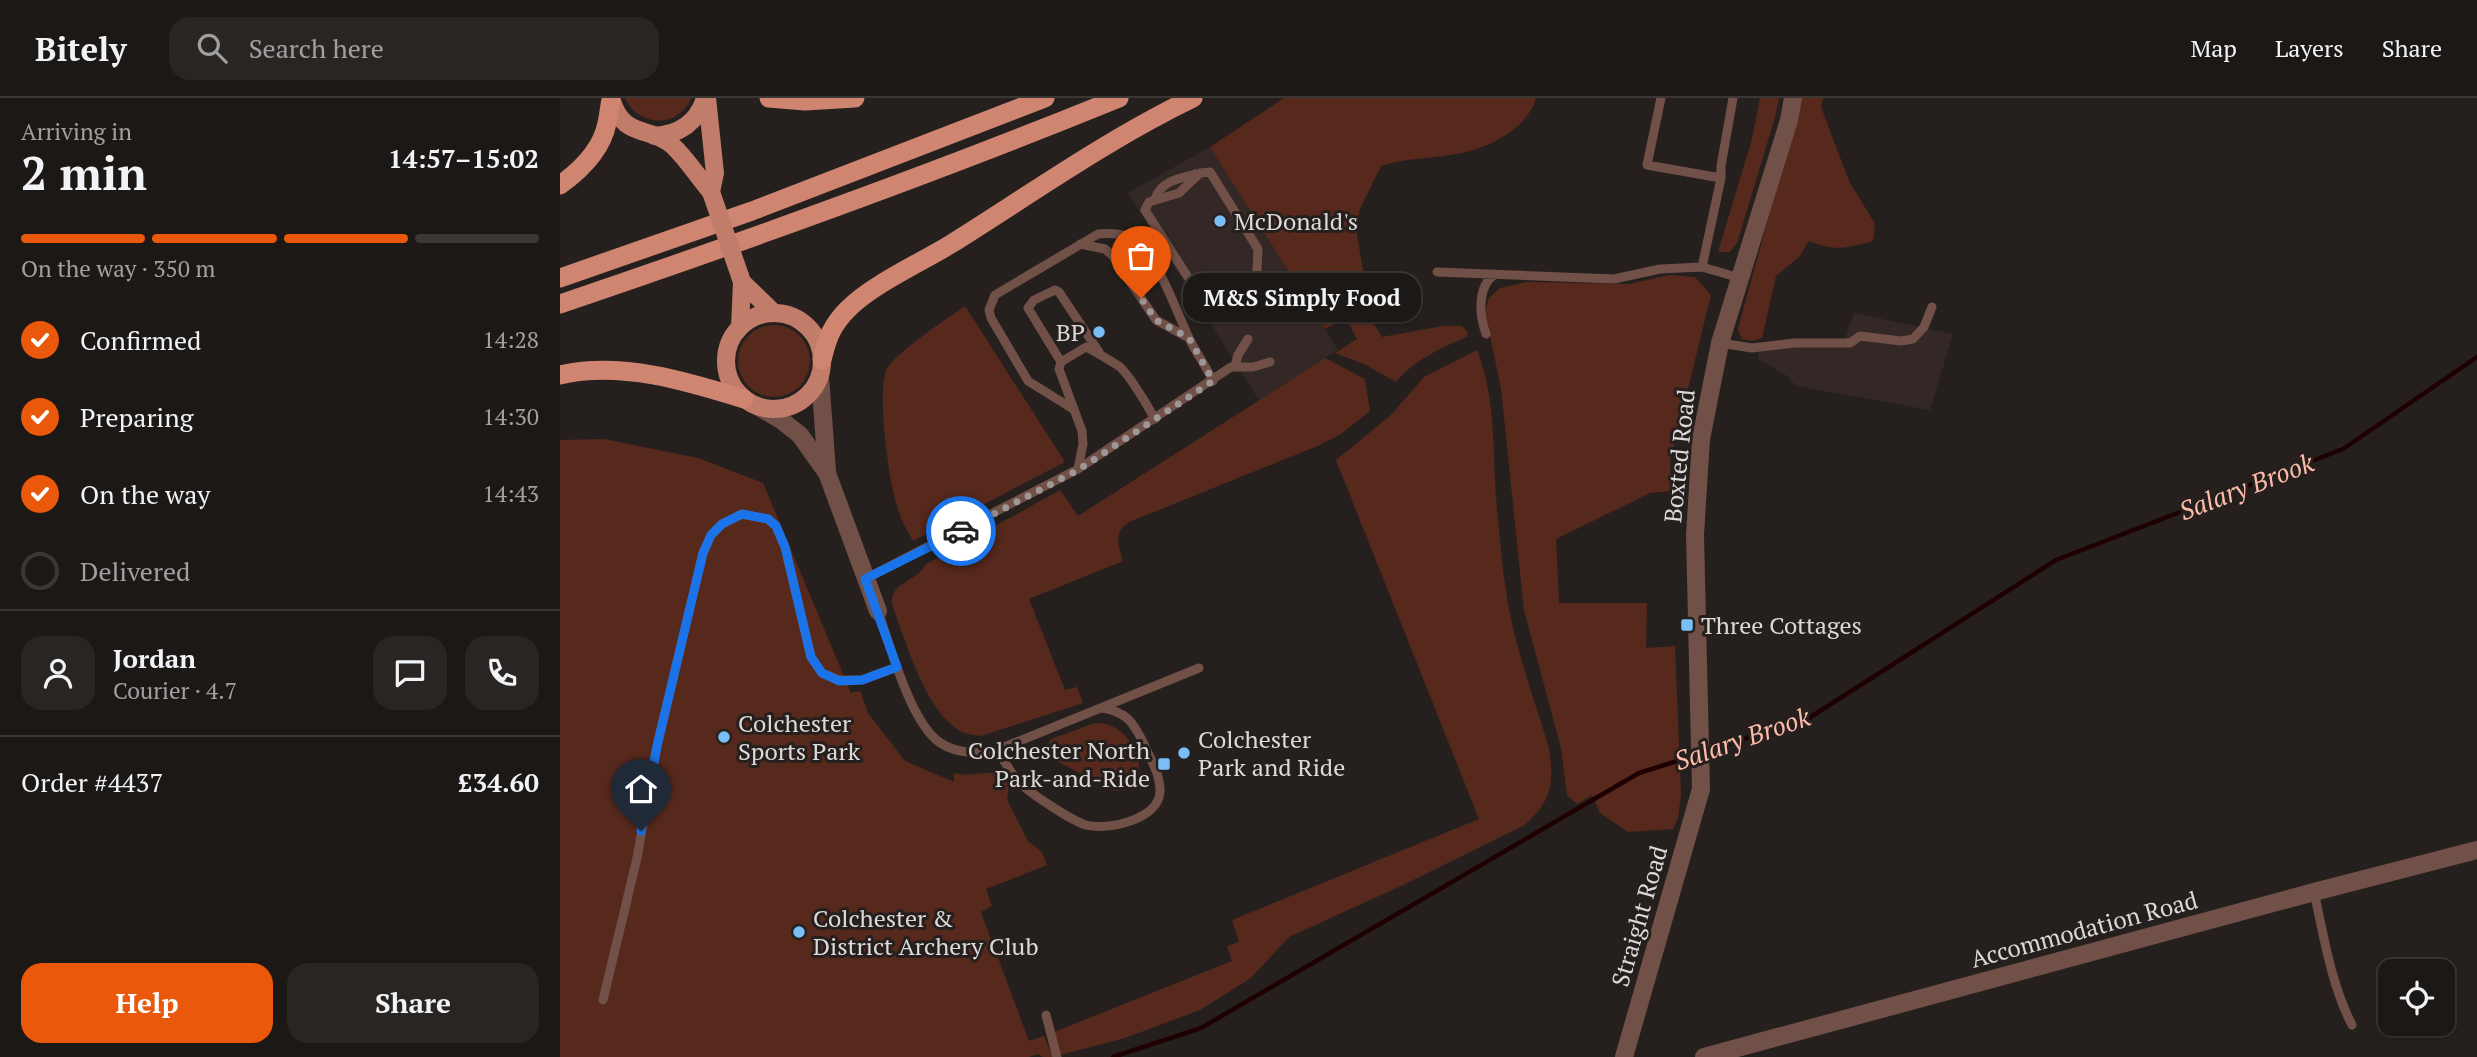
<!DOCTYPE html>
<html lang="en">
<head>
<meta charset="utf-8">
<style>
	:root { --surface:#1c1816; --page:#292523; --text:#f1f3f6; --muted:#a0a0a1; --line:#3a3735; --accent:#ea580c }
	body { margin:0; font-family:"PT Serif",serif; background:var(--page); color:var(--text); height:100vh; display:flex; flex-direction:column; font-size:26px; white-space:nowrap }
	* { box-sizing:border-box; margin:0 }
	p { font-size:23px; color:var(--muted) }
	.icon { flex:none; width:38px; height:38px; fill:none; stroke:currentColor; stroke-width:2; stroke-linecap:round; stroke-linejoin:round }
	.map { position:relative; flex:1; overflow:hidden }
	.details { display:flex; flex-direction:column; background:var(--surface); width:560px }
	.details>* { flex:none }
	.buttons { position:absolute; left:1818px; top:861px; display:grid; gap:14px }
	.buttons a { display:grid; place-items:center; width:77px; height:77px; border-radius:14px; background:var(--surface); box-shadow:0 2px 5px #0004,0 0 0 2px var(--line); font-size:35px }
	.pin { position:absolute; display:grid; place-items:center; width:60px; height:60px; color:#fff; margin:-72px -30px; border-radius:50% 50% 50% 0; rotate:-45deg; box-shadow:0 0 7px #0007 }
	.pin .icon { rotate:45deg }
	.courier { position:absolute; display:grid; place-items:center; width:70px; height:70px; margin:-35px; border:5px solid #1a73e8; border-radius:50%; background:#fff; color:#222; box-shadow:0 2px 9px #0007 }
	.bubble { position:absolute; height:49px; border-radius:21px; background:var(--surface); box-shadow:0 2px 5px #0004,0 0 0 2px var(--line); font-size:23px; font-weight:700; line-height:49px; text-align:center }
	.summary em { font-style:normal; font-weight:700 }
	.summary div { display:flex; flex-direction:column-reverse }
	.summary { display:flex; align-items:center; justify-content:space-between; height:119px; padding:0 21px }
	h1 { font-size:46px; font-weight:700; line-height:52px }
	.bar { display:grid; grid-template-columns:repeat(4,1fr); gap:10px 7px; align-content:center; height:84px; padding:0 21px }
	.bar i { height:9px; border-radius:5px; background:var(--line) }
	.bar .current { background:var(--accent) }
	.bar p { grid-column:span 4 }
	.line { display:flex; align-items:center; gap:18px; padding:0 21px; border-top:2px solid var(--line) }
	.line div { flex:1 }
	.round { display:grid; place-items:center; flex:none; width:74px; height:74px; border-radius:21px; background:var(--page) }
	ol { padding:0 21px; list-style:none }
	li { display:flex; align-items:center; gap:21px; height:77px }
	li p { margin-inline-start:auto }
	li .icon { padding:7px; border-radius:50%; background:var(--accent); color:#fff; stroke-width:4 }
	li:last-child { color:var(--muted) }
	li i { width:38px; height:38px; border:4px solid var(--line); border-radius:50% }
	.primary-button { display:flex; gap:14px; margin-top:auto; padding:14px 21px }
	.primary-button a { flex:1; height:80px; border-radius:21px; background:var(--accent); color:#fff; font-size:28px; font-weight:700; line-height:80px; text-align:center }
	.primary-button a+a { background:var(--page); color:var(--text) }
	header { display:flex; align-items:center; gap:42px; box-sizing:border-box; height:98px; padding:0 35px; background:var(--surface); border-bottom:2px solid var(--line) }
	header strong { font-size:33px }
	nav { display:flex; gap:38px; margin-inline-start:auto; font-size:24px }
	.search { width:490px; height:63px; background:var(--page); display:flex; align-items:center; gap:18px; box-sizing:border-box; padding:0 24px; border-radius:21px; color:var(--muted); font-size:26px }
	main { display:flex; flex:1; min-height:0 }
	.map>svg:first-child { display:block }
	.built { fill:#332825 }
	.green { fill:#57291d }
	.lines { fill:none; stroke-linecap:round; stroke-linejoin:round }
	.stream { stroke:#1f0000; stroke-width:4.5 }
	.service { stroke:#715047; stroke-width:9 }
	.minor { stroke:#715047; stroke-width:18 }
	.tertiary { stroke:#715047; stroke-width:18 }
	.primary { stroke:#c17c6a; stroke-width:18 }
	.trunk { stroke:#d08571; stroke-width:19 }
	.primary-bridge { stroke:#c17c6a; stroke-width:18 }
	.done { stroke:#9d9897; stroke-width:7; stroke-dasharray:0 12.6 }
	.route { stroke:#1a73e8; stroke-width:9 }
	.poi-dot { fill:#7abef8; stroke:#25201e; stroke-width:2.5 }
	.labels { text-anchor:middle; dominant-baseline:central; stroke-width:6; stroke-linejoin:round; paint-order:stroke }
	.poi-label { font-size:24px; fill:#ddd9d8; stroke:#25201e; text-anchor:start }
	.street-label { font-size:24px; fill:#ddd9d8; stroke:#25201e }
	.water-label { font-size:26px; font-style:italic; fill:#fdbba9; stroke:#25201e }
</style>
</head>
<body>
<header>
<strong>Bitely</strong>
<div class="search"><svg class="icon" aria-label="search" viewBox="0 0 24 24"><circle cx="10" cy="10" r="6"/><path d="M15 15l6 6"/></svg>Search here</div>
<nav><a>Map</a><a>Layers</a><a>Share</a></nav>
</header>
<main>
<section class="details">
<div class="summary"><div><h1>2 min</h1><p>Arriving in</p></div><em>14:57–15:02</em></div>
<div class="bar"><i class="current"></i><i class="current"></i><i class="current"></i><i></i><p>On the way · 350 m</p></div>
<ol>
<li><svg class="icon" aria-label="check" viewBox="0 0 24 24"><path d="M5 12l5 5 9-10"/></svg>Confirmed<p>14:28</p></li>
<li><svg class="icon" aria-label="check" viewBox="0 0 24 24"><path d="M5 12l5 5 9-10"/></svg>Preparing<p>14:30</p></li>
<li><svg class="icon" aria-label="check" viewBox="0 0 24 24"><path d="M5 12l5 5 9-10"/></svg>On the way<p>14:43</p></li>
<li><i></i>Delivered</li>
</ol>
<div class="line" style="height:126px"><a class="round"><svg class="icon" aria-label="person" viewBox="0 0 24 24"><circle cx="12" cy="8" r="4"/><path d="M4 21q1-7 8-7t8 7"/></svg></a><div><b>Jordan</b><p>Courier · 4.7</p></div><a class="round"><svg class="icon" aria-label="chat" viewBox="0 0 24 24"><path d="M4 5h16v11H9l-5 4z"/></svg></a><a class="round"><svg class="icon" aria-label="phone" viewBox="0 0 24 24"><path d="M5 4h4l2 5-3 2q2 4 5 5l2-3 5 2v4C11 20 4 13 5 4z"/></svg></a></div>
<div class="line" style="height:91px"><div>Order #4437</div><b>£34.60</b></div>
<div class="primary-button"><a>Help</a><a>Share</a></div>
</section>
<div class="map">
<svg width="1917" height="959" viewBox="0 0 1917 959">
	<rect width="100%" height="100%" fill="#25201e"/>
	<!-- built -->
	<path class="built" d="M650 49 778 252 699 302 568 95Z
		M1294 215 1393 236 1370 312 1236 288 1227 278 1198 261 1201 245 1235 240 1267 242 1285 241Z"/>
	<!-- green -->
	<path class="green" d="M65 0H131C119 31 77 29 65 0Z
		M724 0H976C968 30 930 49 901 55 873 61 848 59 821 68L800 111 796 130 803 173 854 177 850 198 821 213 814 226 822 239 883 228H902L907 233 908 238C882 250 855 261 836 284L806 267 775 255 797 241 786 220 765 231 650 49Z
		M1200 0H1219L1214 23 1177 145 1170 154H1158L1192 41Z
		M1241 0H1263L1261 9 1289 83 1315 126 1313 143C1286 150 1276 154 1249 143L1239 159 1216 178 1202 240 1192 243 1182 241 1178 231Z
		M1109 177 1135 179 1151 197 1110 364 1111 393 1090 395 996 441 999 505H1087L1086 550 1115 548 1121 696 1118 720 1113 731 1068 734 1040 715 1032 697 1017 706 1007 697 1001 650 964 512 941 290 926 219V210L929 200 940 190 967 184 1070 186Z
		M405 208 505 364 353 443C348 433 342 424 339 414 329 388 317 299 326 273 333 256 388 220 405 208Z
		M178 263a36 36 0 1 1 72 0a36 36 0 1 1-72 0Z
		M917 252C937 302 932 357 937 410 940 444 943 478 949 511 958 558 975 604 989 650 994 686 992 702 965 727L843 787 729 839 691 880 640 912 565 940 500 957 494 934 672 863 667 848 679 844 672 822 919 721 776 362 831 317 864 279Z
		M765 260 805 281 810 313 781 336 755 349 569 424C553 434 558 447 563 463L469 501 505 592 517 589 523 605 421 638C416 637 410 637 405 635 367 620 346 543 332 507 330 482 357 485 365 467L500 392 518 418Z
		M44 341 138 360 203 385 291 595 300 593 308 615 345 663 394 684V675C416 681 434 666 449 685L447 702 468 743 482 754 487 767 426 791 432 808 421 814 469 943 484 938 493 959H483L478 956 469 959H0V342Z
		M535 625C563 623 585 656 578 682L567 692 554 693 489 659 487 649 491 641Z"/>
	<g class="lines">
		<!-- stream -->
		<path class="stream" d="M1144 654 1249 620 1496 462 1783 351 1917 259
			M553 959 641 930 1079 675 1136 657"/>
		<!-- service -->
		<path class="service" d="M1101 0 1087 67 1161 80
			M595 101C601 83 619 80 636 76
			M520 146 545 151 552 157 596 222 629 240
			M1142 169 1161 80V68L1173 0
			M877 174 1054 181 1100 171 1142 169 1180 180
			M666 207 640 198 585 112 589 104 619 95 640 75 650 74 698 151 697 172
			M926 236C919 217 917 188 935 176
			M1160 245 1192 250 1235 245H1290L1300 238 1341 243 1353 241 1364 229 1372 209
			M501 264 468 210 474 202 495 192 499 194 539 254
			M675 268 678 257 688 241
			M513 311 468 283 431 220 429 212 435 197 538 136C551 135 563 135 575 142 596 155 618 217 629 240 636 255 646 268 653 283
			M518 371 523 346 522 333 499 271 501 264 526 249C531 251 556 266 560 269 571 279 587 307 595 321
			M305 481 518 371 671 269H693L710 264
			M318 513C330 547 350 623 379 644 396 656 418 656 437 652L639 570
			M437 652C444 662 450 674 458 683 468 694 512 723 526 727 548 733 601 721 600 692 600 676 590 660 584 646 573 624 567 614 542 610
			M1754 794C1764 839 1771 886 1792 927
			M43 902 77 760 97 648 143 455 151 437 162 426 182 416 208 421 216 428 225 449 251 559 262 575 279 582H302L337 569
			M486 917 497 959"/>
		<!-- minor -->
		<path class="minor" d="M260 279 267 373
			M197 308 221 322 240 337 267 375 318 513
			M1144 959 1754 794 1917 752"/>
		<!-- tertiary -->
		<path class="tertiary" d="M1064 959 1141 691 1135 437 1141 341 1160 245 1229 22 1233 0"/>
		<!-- primary -->
		<path class="primary" d="M51 0C63 42 89 27 112 47 127 61 138 79 151 94
			M147 0 155 75 151 94
			M94 38C119 37 138 24 145 0
			M180 178 182 184 180 229
			M182 184 214 215
			M166 263a48 48 0 1 1 96 0a48 48 0 1 1-96 0Z"/>
		<!-- trunk -->
		<path class="trunk" d="M209 0 245 3 295 0
			M0 87C21 72 42 51 47 25 49 17 49 10 51 2
			M0 180 192 113 485 0
			M0 206C189 142 375 75 559 0
			M262 262C267 240 272 227 288 211 313 186 360 165 391 146 471 96 548 41 633 0
			M0 277C61 263 126 283 184 301"/>
		<!-- primary-bridge -->
		<path class="primary-bridge" d="M151 94 180 178"/>
	</g>
	<g class="lines">
		<!-- done -->
		<path class="done" d="M401 433 518 372 653 283 629 240 596 222 581 200"/>
		<!-- route -->
		<path class="route" d="M81 733 97 648 143 455 151 437 162 426 182 416 208 421 216 428 225 449 251 559 262 575 279 583 302 582 337 569 305 481 401 433"/>
	</g>
	<!-- markers -->
	<g class="poi-dot">
		<circle cx="660" cy="123" r="7"/>
		<circle cx="539" cy="234" r="7"/>
		<rect x="1120" y="520" width="14" height="14" rx="3.5"/>
		<circle cx="164" cy="639" r="7"/>
		<circle cx="624" cy="655" r="7"/>
		<rect x="597" y="659" width="14" height="14" rx="3.5"/>
		<circle cx="239" cy="834" r="7"/>
	</g>
	<g class="labels">
		<!-- poi labels -->
		<g class="poi-label">
			<text x="674" y="123">McDonald's</text>
			<text x="525" y="234" text-anchor="end">BP</text>
			<text x="1141" y="527">Three Cottages</text>
			<text x="178" y="625">Colchester<tspan x="178" dy="28">Sports Park</tspan></text>
			<text x="638" y="641">Colchester<tspan x="638" dy="28">Park and Ride</tspan></text>
			<text x="590" y="652" text-anchor="end">Colchester North<tspan x="590" dy="28">Park-and-Ride</tspan></text>
			<text x="253" y="820">Colchester &amp;<tspan x="253" dy="28">District Archery Club</tspan></text>
		</g>
		<!-- street labels -->
		<g class="street-label">
			<text transform="translate(1119 358) rotate(-84)">Boxted Road</text>
			<text transform="translate(1079 818) rotate(-74)">Straight Road</text>
			<text transform="translate(1524 831) rotate(-15)">Accommodation Road</text>
		</g>
		<!-- water labels -->
		<g class="water-label">
			<text transform="translate(1686 388) rotate(-21)">Salary Brook</text>
			<text transform="translate(1182 640) rotate(-19)">Salary Brook</text>
		</g>
	</g>
</svg>
<div class="buttons">
<a><svg class="icon" aria-label="locate" viewBox="0 0 24 24"><circle cx="12" cy="12" r="6"/><path d="M12 2v4M12 18v4M2 12h4M18 12h4"/></svg></a>
</div>
<div class="pin" style="left:581px;top:200px;background:#ea580c"><svg class="icon" aria-label="bag" viewBox="0 0 24 24"><path d="M5 8h14l-1 12H6zM9 8a3 3 0 0 1 6 0"/></svg></div>
<div class="pin" style="left:81px;top:733px;background:#1f2937"><svg class="icon" aria-label="home" viewBox="0 0 24 24"><path d="M3 11l9-7 9 7M6 9v11h12V9"/></svg></div>
<div class="courier" style="left:401px;top:433px"><svg class="icon" aria-label="car" viewBox="0 0 24 24"><path d="M5 17H2v-5l4-1 3-4h7l3 4 3 1v5h-3M9 17h6M6 11h13"/><circle cx="7" cy="17" r="2"/><circle cx="17" cy="17" r="2"/></svg></div>
<div class="bubble" style="left:623px;top:175px;width:238px">M&amp;S Simply Food</div>
</div>
</main>
</body>
</html>
